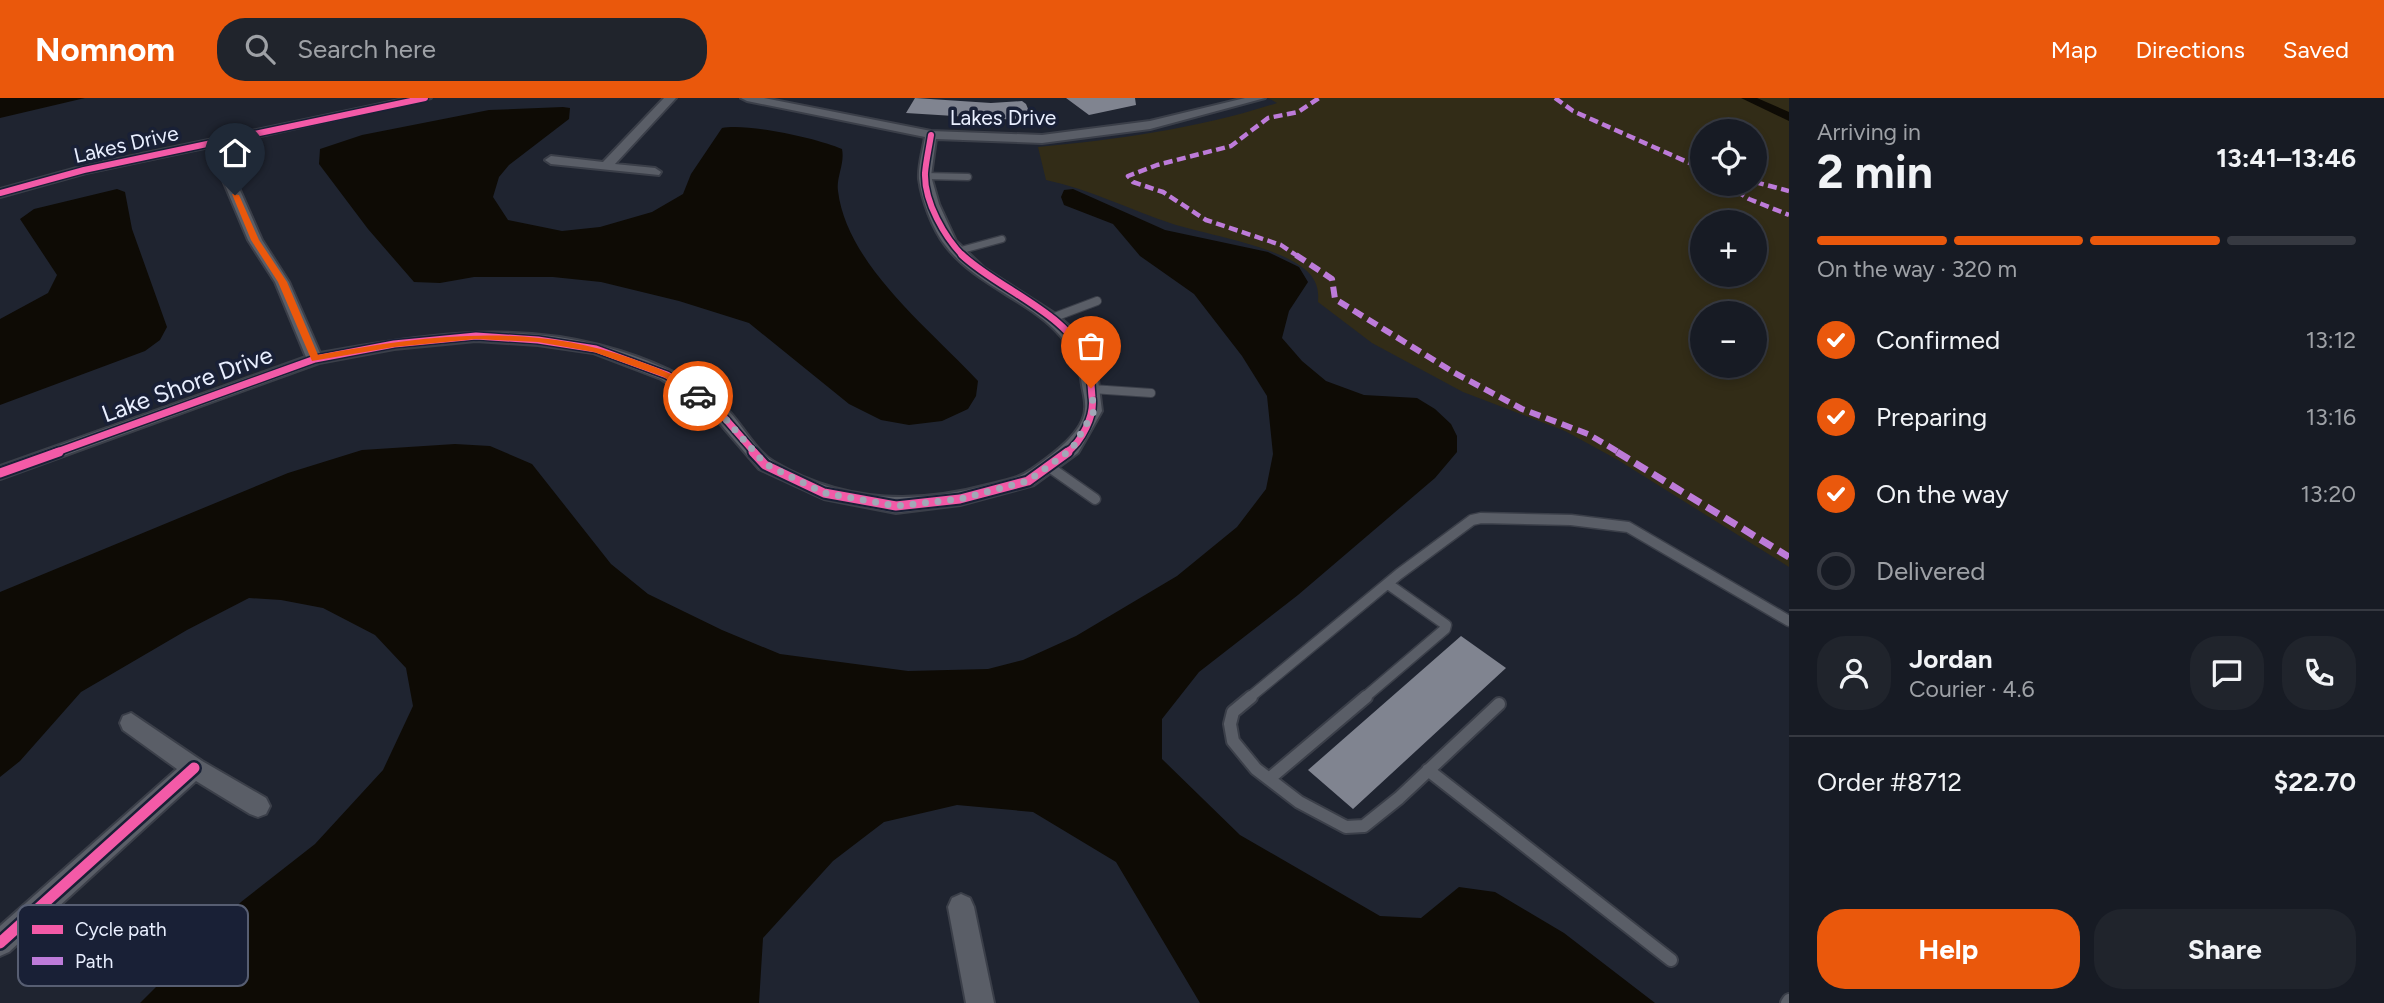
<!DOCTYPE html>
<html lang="en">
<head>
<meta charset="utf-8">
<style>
	:root { --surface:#171b24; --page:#20242c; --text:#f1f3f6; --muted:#9ea1a6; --line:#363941; --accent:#ea580c }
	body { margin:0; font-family:Figtree,sans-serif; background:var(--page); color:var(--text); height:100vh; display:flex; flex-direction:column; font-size:26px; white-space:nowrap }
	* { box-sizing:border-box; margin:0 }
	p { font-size:23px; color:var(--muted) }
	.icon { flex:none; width:38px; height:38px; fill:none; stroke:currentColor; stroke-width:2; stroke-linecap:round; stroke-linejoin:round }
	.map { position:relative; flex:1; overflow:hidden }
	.drawer { display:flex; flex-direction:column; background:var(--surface); width:595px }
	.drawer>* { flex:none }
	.fabs { position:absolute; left:1690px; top:21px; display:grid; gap:14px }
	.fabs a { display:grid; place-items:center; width:77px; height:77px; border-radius:50%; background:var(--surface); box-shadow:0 4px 10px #0003,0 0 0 2px var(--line); font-size:35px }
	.pin { position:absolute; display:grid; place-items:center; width:60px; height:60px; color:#fff; margin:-72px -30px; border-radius:50% 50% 50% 0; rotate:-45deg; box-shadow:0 0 7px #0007 }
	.pin .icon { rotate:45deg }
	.courier { position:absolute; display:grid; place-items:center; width:70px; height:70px; margin:-35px; border:5px solid #ea580c; border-radius:50%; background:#fff; color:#222; box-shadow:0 2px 9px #0007 }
	.headline em { font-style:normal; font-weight:700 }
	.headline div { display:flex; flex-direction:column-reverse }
	.headline { display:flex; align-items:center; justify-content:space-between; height:119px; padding:0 28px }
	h1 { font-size:46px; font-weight:700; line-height:52px }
	.bar { display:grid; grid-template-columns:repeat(4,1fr); gap:10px 7px; align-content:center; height:84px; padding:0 28px }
	.bar i { height:9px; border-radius:5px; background:var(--line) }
	.bar .active { background:var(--accent) }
	.bar p { grid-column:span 4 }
	.line { display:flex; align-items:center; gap:18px; padding:0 28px; border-top:2px solid var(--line) }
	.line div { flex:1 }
	.round { display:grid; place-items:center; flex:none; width:74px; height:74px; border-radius:28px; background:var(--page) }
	ol { padding:0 28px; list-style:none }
	li { display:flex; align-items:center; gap:21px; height:77px }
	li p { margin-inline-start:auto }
	li .icon { padding:7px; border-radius:50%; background:var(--accent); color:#fff; stroke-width:4 }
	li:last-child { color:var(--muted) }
	li i { width:38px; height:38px; border:4px solid var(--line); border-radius:50% }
	.primary-button { display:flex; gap:14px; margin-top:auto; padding:14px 28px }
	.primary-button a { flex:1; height:80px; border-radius:28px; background:var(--accent); color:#fff; font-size:28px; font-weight:700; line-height:80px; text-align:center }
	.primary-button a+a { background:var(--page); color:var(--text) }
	header { display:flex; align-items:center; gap:42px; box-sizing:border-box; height:98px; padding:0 35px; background:var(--accent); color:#fff }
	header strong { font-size:33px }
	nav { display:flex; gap:38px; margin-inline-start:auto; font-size:24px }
	.search { width:490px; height:63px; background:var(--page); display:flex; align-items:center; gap:18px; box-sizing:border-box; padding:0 24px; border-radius:28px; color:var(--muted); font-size:26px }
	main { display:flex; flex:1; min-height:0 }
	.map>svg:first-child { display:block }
	.green { fill:#322c17; fill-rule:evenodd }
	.water { fill:#0e0b05 }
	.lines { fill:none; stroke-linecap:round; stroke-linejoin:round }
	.canal { fill:#0e0b05; fill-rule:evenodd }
	.building { fill:#808490 }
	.service-far3-casing { stroke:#3b3f49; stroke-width:9 }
	.service-far2-casing { stroke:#3b3f49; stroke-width:10 }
	.service-far1-casing { stroke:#3b3f49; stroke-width:13 }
	.service-casing { stroke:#3b3f49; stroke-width:16 }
	.minor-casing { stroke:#3b3f49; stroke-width:4 }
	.service-far3 { stroke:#5a5e67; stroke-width:6 }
	.service-far2 { stroke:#5a5e67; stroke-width:8 }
	.service-far1 { stroke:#5a5e67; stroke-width:10 }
	.service { stroke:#5a5e67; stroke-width:12 }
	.minor { fill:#5a5e67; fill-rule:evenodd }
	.quiet-far2 { stroke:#bd7bd9; stroke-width:4.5; stroke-dasharray:9 4.5; stroke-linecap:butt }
	.quiet-far1 { stroke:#bd7bd9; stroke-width:6; stroke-dasharray:11 6; stroke-linecap:butt }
	.quiet { stroke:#bd7bd9; stroke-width:7; stroke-dasharray:14 7; stroke-linecap:butt }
	.cycleway-far3-casing { stroke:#192036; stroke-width:9 }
	.cycleway-far2-casing { stroke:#192036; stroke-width:10 }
	.cycleway-far1-casing { stroke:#192036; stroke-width:13 }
	.cycleway-casing { stroke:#192036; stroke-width:16 }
	.cycleway-far3 { stroke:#f35aa7; stroke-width:6 }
	.cycleway-far2 { stroke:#f35aa7; stroke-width:7 }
	.cycleway-far1 { stroke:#f35aa7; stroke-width:9 }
	.cycleway { stroke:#f35aa7; stroke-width:11 }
	.route { fill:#ea580c }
	.done { stroke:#a2a8b7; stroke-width:7; stroke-dasharray:0 12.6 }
	.labels { text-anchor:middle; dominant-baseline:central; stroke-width:7; stroke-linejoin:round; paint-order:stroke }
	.far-street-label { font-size:21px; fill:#e9efff; stroke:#192036 }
	.street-label { font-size:24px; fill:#e9efff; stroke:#192036 }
	.key { fill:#192036; stroke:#575e72; stroke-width:2 }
	.key-label { font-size:19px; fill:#e9efff }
</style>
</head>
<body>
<header>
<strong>Nomnom</strong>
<div class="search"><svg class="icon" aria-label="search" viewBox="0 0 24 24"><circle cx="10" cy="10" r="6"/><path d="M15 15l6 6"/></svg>Search here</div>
<nav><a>Map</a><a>Directions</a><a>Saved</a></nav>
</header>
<main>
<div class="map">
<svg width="1789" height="905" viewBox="0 0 1789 905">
	<rect width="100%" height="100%" fill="#1f2430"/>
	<!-- green -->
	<path class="green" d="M1268 0H1789V469L1618 362 1565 333 1463 294 1372 245 1318 204C1319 193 1317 184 1309 175 1284 149 1208 137 1173 126 1130 112 1090 91 1046 82L1038 49C1117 42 1201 30 1277 5ZM1755 33V86H1703V33ZM1755 124V177H1703V124ZM1755 215V268H1703V215Z"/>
	<!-- water -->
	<path class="water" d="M0 0H85L0 20Z
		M563 9 570 10 569 21 509 67 499 79 493 99 508 122 562 133 600 129 652 114 683 96 691 76 722 30C748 25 817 40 842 51 845 66 836 79 838 93 847 167 930 231 978 283L976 298 968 311 942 323 909 327 881 322 849 306 749 225 679 203 601 184 553 179H474L440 185 414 184 368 131 319 66 320 51 362 37 489 12Z
		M117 91 125 94 132 131 167 229 160 242 145 253 0 307V221L48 195 57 177 20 121 34 111Z
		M1073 91 1165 132 1268 154 1299 169 1308 184 1289 213 1282 240 1302 263 1326 283 1364 297 1417 300 1435 311 1451 326 1457 338V354L1435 380 1298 497 1199 574 1162 621V661L1240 737 1380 818 1421 820 1459 789 1495 794 1564 835 1655 905H1200L1116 764 1033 714 957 707 884 724 833 763 763 840 759 905H140L241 804 315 746 383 672 413 608 406 570 375 537 323 510 281 502 249 500 187 532 81 594 20 663 0 679V494L288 375 362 352 455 346 490 348 532 366 611 466 648 496 722 532 780 556 908 573 988 571 1023 562 1076 538 1177 478 1237 429 1266 391 1273 356 1267 298 1242 258 1194 196 1140 158 1113 126 1064 107 1061 99 1064 92Z"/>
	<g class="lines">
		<!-- canal -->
		<path class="canal" d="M1741 0H1757L1789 14V23Z"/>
	</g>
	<!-- building -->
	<path class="building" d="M915 0 991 5 1022 3 1026 6 1033 23 906 15Z
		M1066 0H1135L1136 7 1089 17Z
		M1461 538 1506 570 1353 711 1308 672Z"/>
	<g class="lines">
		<defs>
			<path id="service-far3" d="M925 78 968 79
				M958 153 1002 141"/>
			<path id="service-far2" d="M1052 220 1097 203
				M1092 291 1151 295"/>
			<path id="service-far1" d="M1048 368 1095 401
				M1249 600 1399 476 1472 422 1481 420 1571 422 1628 429 1789 523
				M1364 600 1445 531 1446 527 1388 486"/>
			<path id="service" d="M1251 599 1233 614 1230 626 1233 643 1256 671 1299 704 1346 729 1364 728 1399 700 1499 606
				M1428 672 1671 862
				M1269 681 1366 599
				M1787 905 1789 902"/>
			<path id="minor" d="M409 0H431L220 47 262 142 289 184 320 255C412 238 507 223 599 247 641 258 689 277 722 306 741 323 753 351 774 364 841 404 913 407 987 387 1003 383 1018 381 1032 371 1050 358 1084 335 1085 311 1086 303 1083 294 1082 287 1073 210 986 202 945 147 932 130 922 102 919 81 918 68 923 52 925 39L747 3 741 0H764L931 33 1042 37 1150 23 1245 0H1265L1150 31 1042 45 936 41 931 78 939 106 956 143 984 170 1057 217 1075 233 1096 266 1102 313 1078 355 1034 387 960 407 896 415 824 401 759 371 710 314 661 281 593 255 538 247 476 243 394 251 319 265 0 381V368L306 259 275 184 248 142 209 49 86 75 0 99V91L84 68Z
				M664 0H676L615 66 655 70 661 74 659 77 551 66 545 62 551 58 603 64Z
				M131 615 202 663 266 700 270 708 266 716 258 719 250 716 196 683 9 854 0 858V828L177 671 123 632 120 625 123 618Z
				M961 796 970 800 974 809 994 905H966L948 809 952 800Z"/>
		</defs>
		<!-- service-far3 casing -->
		<use href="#service-far3" class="service-far3-casing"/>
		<!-- service-far2 casing -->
		<use href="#service-far2" class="service-far2-casing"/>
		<!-- service-far1 casing -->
		<use href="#service-far1" class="service-far1-casing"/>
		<!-- service casing -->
		<use href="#service" class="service-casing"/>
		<!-- minor casing -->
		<use href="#minor" class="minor-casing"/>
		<!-- service-far3 -->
		<use href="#service-far3" class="service-far3"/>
		<!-- service-far2 -->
		<use href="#service-far2" class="service-far2"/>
		<!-- service-far1 -->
		<use href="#service-far1" class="service-far1"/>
		<!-- service -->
		<use href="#service" class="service"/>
		<!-- minor -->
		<use href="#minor" class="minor"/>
		<!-- quiet-far2 -->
		<path class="quiet-far2" d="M1555 0 1573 13 1703 71
			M1755 84 1789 93
			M1725 86 1749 101 1789 117
			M1299 159 1281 147 1206 122 1163 94 1133 84 1128 78 1157 67 1231 48 1268 20 1298 14 1319 0"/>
		<!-- quiet-far1 -->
		<path class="quiet-far1" d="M1296 157 1332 181 1335 201 1453 274 1522 311 1588 336 1620 355"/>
		<!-- quiet -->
		<path class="quiet" d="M1617 354 1789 459"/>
		<defs>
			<path id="cycleway-far3" d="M931 37C929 50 926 63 925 75 924 104 945 140 964 159
				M0 95 84 72 425 0"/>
			<path id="cycleway-far2" d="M962 157C999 192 1071 216 1088 266 1091 276 1091 289 1092 299 1095 317 1082 344 1066 355
				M54 355 315 261 394 246 476 238 538 242 596 251 667 277 716 310 755 355"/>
			<path id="cycleway-far1" d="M753 354 765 367 824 395 896 408 960 401 1028 383 1068 354
				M0 375 59 354"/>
			<path id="cycleway" d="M0 845 194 670"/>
		</defs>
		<!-- cycleway-far3 casing -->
		<use href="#cycleway-far3" class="cycleway-far3-casing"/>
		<!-- cycleway-far2 casing -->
		<use href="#cycleway-far2" class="cycleway-far2-casing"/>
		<!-- cycleway-far1 casing -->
		<use href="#cycleway-far1" class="cycleway-far1-casing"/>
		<!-- cycleway casing -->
		<use href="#cycleway" class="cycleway-casing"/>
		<!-- cycleway-far3 -->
		<use href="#cycleway-far3" class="cycleway-far3"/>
		<!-- cycleway-far2 -->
		<use href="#cycleway-far2" class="cycleway-far2"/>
		<!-- cycleway-far1 -->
		<use href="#cycleway-far1" class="cycleway-far1"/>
		<!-- cycleway -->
		<use href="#cycleway" class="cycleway"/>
	</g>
	<!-- route -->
	<path class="route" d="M232 96 239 97 259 142 287 184 318 257C427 237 527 224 633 261 658 270 684 279 703 298L695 300 664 279 594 254 538 244 476 241 394 249 312 263 278 184 251 142Z"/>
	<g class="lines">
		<!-- done -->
		<path class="done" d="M698 298 716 310 765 366 824 395 896 408 960 401 1028 383 1072 351 1094 313 1091 290"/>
	</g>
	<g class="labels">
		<!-- far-street labels -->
		<g class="far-street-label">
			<text x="1003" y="19">Lakes Drive</text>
			<text transform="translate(126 46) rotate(-13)">Lakes Drive</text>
		</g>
		<!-- street labels -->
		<g class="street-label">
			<text transform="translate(187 286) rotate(-20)">Lake Shore Drive</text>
		</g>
	</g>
	<!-- legend -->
	<rect x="18" y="807" width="230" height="81" rx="10" class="key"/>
	<rect x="32" y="827" width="31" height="9" fill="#f35aa7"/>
	<rect x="32" y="859" width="31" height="8" fill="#bd7bd9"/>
	<g class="key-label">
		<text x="75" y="838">Cycle path</text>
		<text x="75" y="870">Path</text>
	</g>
</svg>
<div class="fabs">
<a><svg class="icon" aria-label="locate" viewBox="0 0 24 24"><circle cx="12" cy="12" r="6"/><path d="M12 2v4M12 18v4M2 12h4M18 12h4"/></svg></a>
<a>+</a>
<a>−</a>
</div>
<div class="pin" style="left:1091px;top:290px;background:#ea580c"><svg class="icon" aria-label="bag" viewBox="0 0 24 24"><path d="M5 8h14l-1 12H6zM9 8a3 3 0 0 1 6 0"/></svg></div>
<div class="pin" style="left:235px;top:97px;background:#1f2937"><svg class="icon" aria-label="home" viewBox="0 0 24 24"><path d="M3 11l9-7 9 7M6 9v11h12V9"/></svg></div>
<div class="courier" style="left:698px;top:298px"><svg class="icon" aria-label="car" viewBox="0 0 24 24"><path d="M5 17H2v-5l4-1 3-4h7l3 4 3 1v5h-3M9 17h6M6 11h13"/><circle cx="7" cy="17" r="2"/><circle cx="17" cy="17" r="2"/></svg></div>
</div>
<section class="drawer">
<div class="headline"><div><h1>2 min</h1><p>Arriving in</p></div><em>13:41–13:46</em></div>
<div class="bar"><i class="active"></i><i class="active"></i><i class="active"></i><i></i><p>On the way · 320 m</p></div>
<ol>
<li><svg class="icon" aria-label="check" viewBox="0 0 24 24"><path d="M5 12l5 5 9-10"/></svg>Confirmed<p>13:12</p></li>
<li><svg class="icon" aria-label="check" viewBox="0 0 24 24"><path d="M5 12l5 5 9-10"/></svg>Preparing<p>13:16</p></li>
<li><svg class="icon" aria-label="check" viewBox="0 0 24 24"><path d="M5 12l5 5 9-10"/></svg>On the way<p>13:20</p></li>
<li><i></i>Delivered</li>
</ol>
<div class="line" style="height:126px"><a class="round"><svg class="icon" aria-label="person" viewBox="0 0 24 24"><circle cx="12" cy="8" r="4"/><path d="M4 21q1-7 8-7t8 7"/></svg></a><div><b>Jordan</b><p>Courier · 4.6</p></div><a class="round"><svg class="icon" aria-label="chat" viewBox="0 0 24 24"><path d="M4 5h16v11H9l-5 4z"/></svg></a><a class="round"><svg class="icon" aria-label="phone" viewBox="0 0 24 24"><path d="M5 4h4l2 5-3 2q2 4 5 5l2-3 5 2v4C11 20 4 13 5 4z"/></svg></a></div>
<div class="line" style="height:91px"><div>Order #8712</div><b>$22.70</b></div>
<div class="primary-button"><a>Help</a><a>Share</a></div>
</section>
</main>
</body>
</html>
